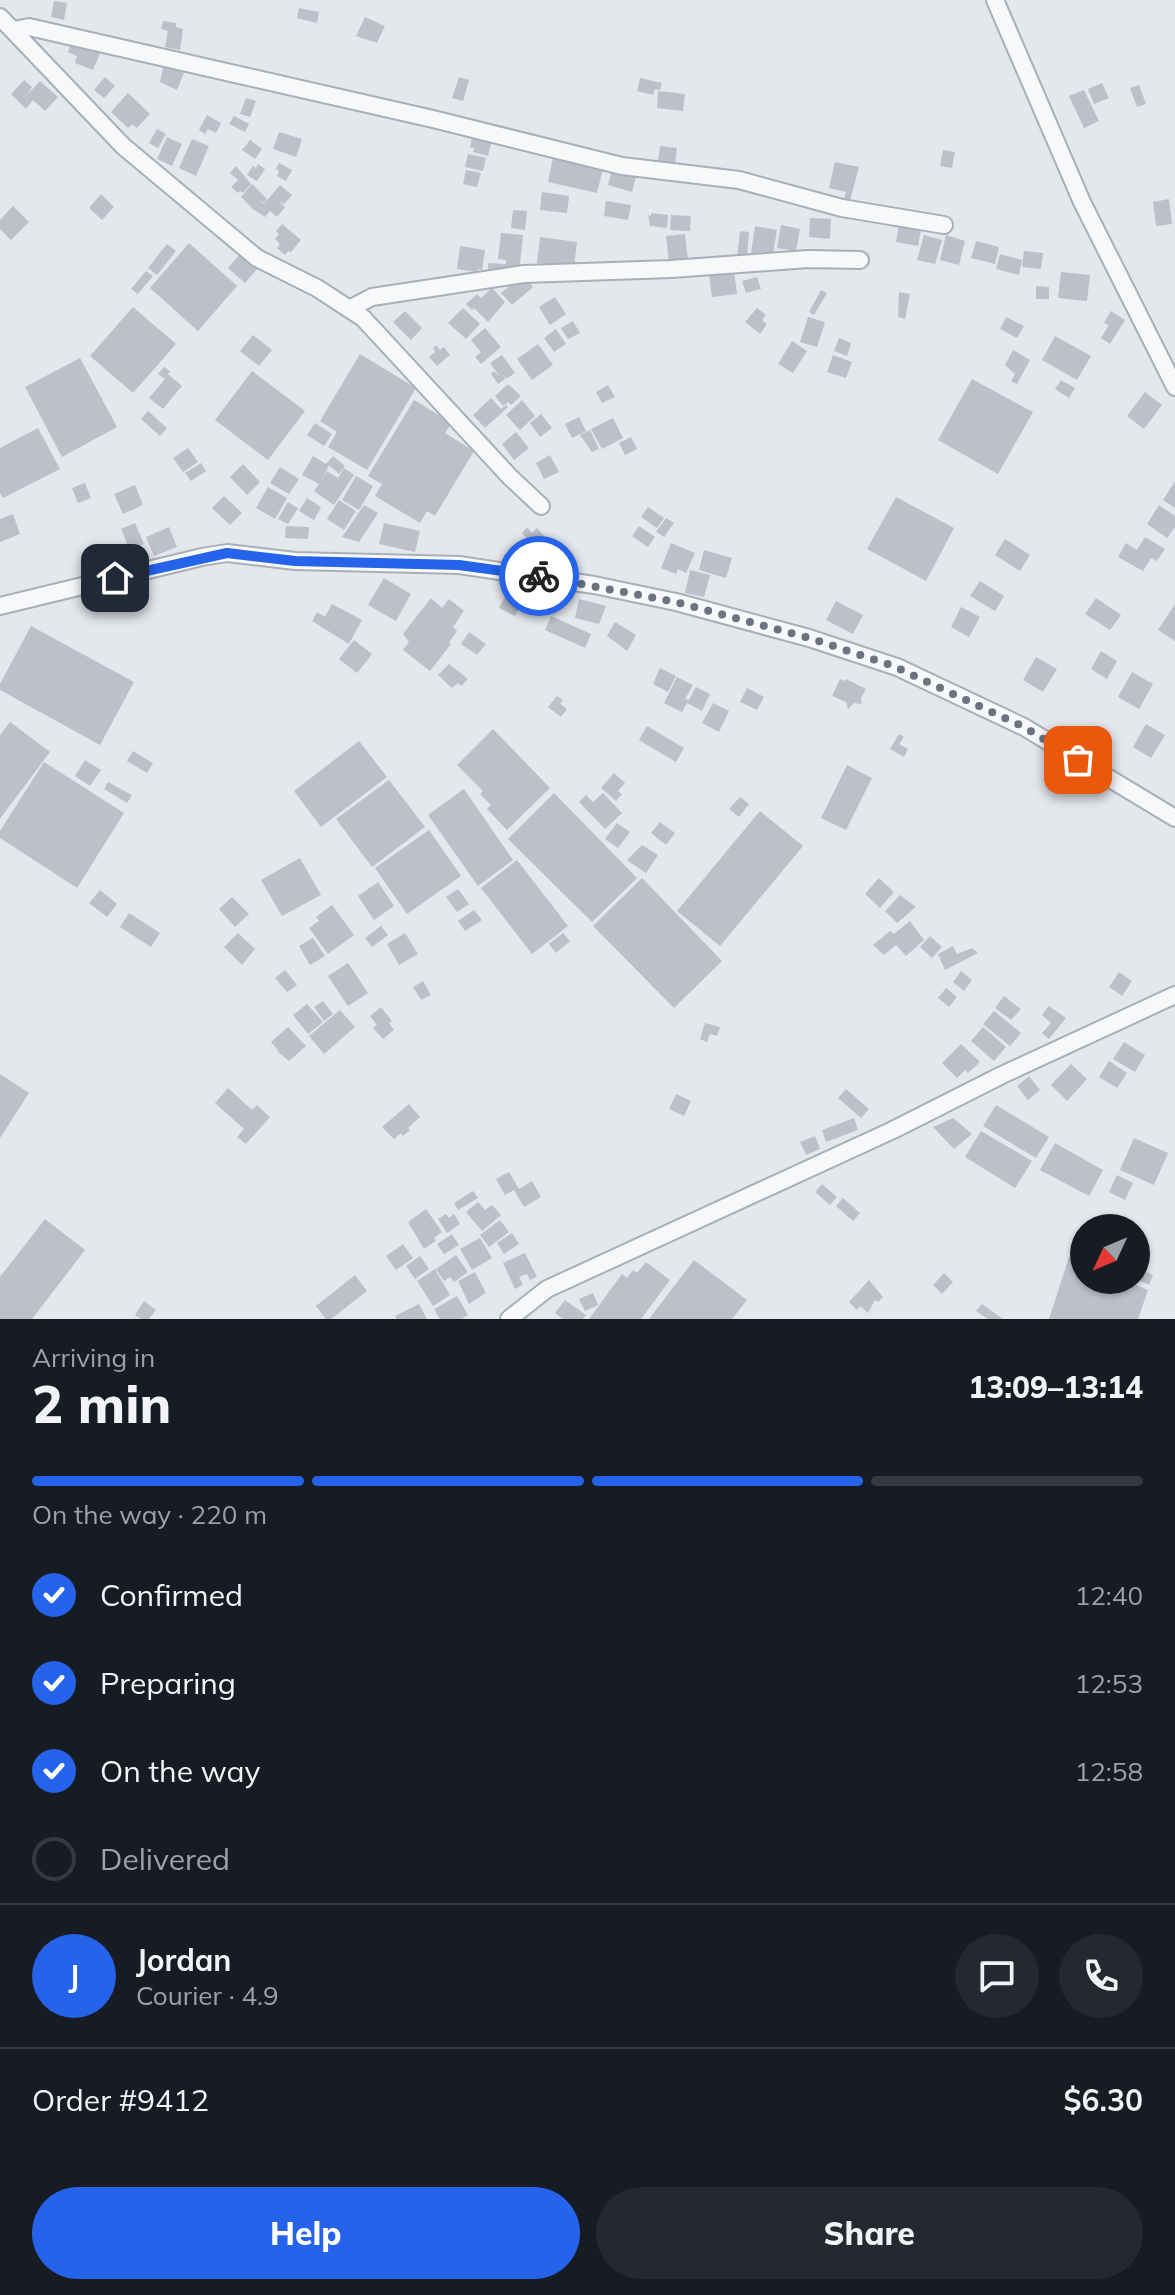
<!DOCTYPE html>
<html lang="en">
<head>
<meta charset="utf-8">
<style>
	:root { --surface:#171b24; --page:#242831; --text:#f1f3f6; --muted:#9ea1a6; --line:#363941; --accent:#2563eb }
	body { margin:0; font-family:Mulish,sans-serif; background:var(--page); color:var(--text); height:100vh; display:flex; flex-direction:column; font-size:30px; white-space:nowrap }
	* { box-sizing:border-box; margin:0 }
	p { font-size:26px; color:var(--muted) }
	.icon { flex:none; width:44px; height:44px; fill:none; stroke:currentColor; stroke-width:2; stroke-linecap:round; stroke-linejoin:round }
	.map { position:relative; height:1319px; overflow:hidden }
	.drawer { display:flex; flex-direction:column; background:var(--surface); flex:1 }
	.drawer>* { flex:none }
	.needle { width:52px; rotate:226deg }
	.controls { position:absolute; left:1070px; top:1214px; display:grid; gap:16px }
	.controls a { display:grid; place-items:center; width:80px; height:80px; border-radius:50%; background:var(--surface); box-shadow:0 2px 6px #0004; font-size:40px }
	.pin { position:absolute; display:grid; place-items:center; width:68px; height:68px; color:#fff; margin:-34px; border-radius:16px; box-shadow:0 4px 12px #0006 }
	.courier { position:absolute; display:grid; place-items:center; width:80px; height:80px; margin:-40px; border:6px solid #2563eb; border-radius:50%; background:#fff; color:#222; box-shadow:0 2px 10px #0007 }
	.head em { font-style:normal; font-weight:800 }
	.head div { display:flex; flex-direction:column-reverse }
	.head { display:flex; align-items:center; justify-content:space-between; height:136px; padding:0 32px }
	h1 { font-size:52px; font-weight:800; line-height:60px }
	.bar { display:grid; grid-template-columns:repeat(4,1fr); gap:12px 8px; align-content:center; height:96px; padding:0 32px }
	.bar i { height:10px; border-radius:6px; background:var(--line) }
	.bar .on { background:var(--accent) }
	.bar p { grid-column:span 4 }
	.line { display:flex; align-items:center; gap:20px; padding:0 32px; border-top:2px solid var(--line) }
	.line div { flex:1 }
	.round { display:grid; place-items:center; flex:none; width:84px; height:84px; border-radius:42px; background:var(--page) }
	ol { padding:0 32px; list-style:none }
	li { display:flex; align-items:center; gap:24px; height:88px }
	li p { margin-inline-start:auto }
	li .icon { padding:8px; border-radius:50%; background:var(--accent); color:#fff; stroke-width:4 }
	li:last-child { color:var(--muted) }
	li i { width:44px; height:44px; border:4px solid var(--line); border-radius:50% }
	.cta { display:flex; gap:16px; margin-top:auto; padding:16px 32px }
	.cta a { flex:1; height:92px; border-radius:48px; background:var(--accent); color:#fff; font-size:32px; font-weight:800; line-height:92px; text-align:center }
	.cta a+a { background:var(--page); color:var(--text) }
	.map>svg:first-child { display:block }
	.building { fill:#bbc0ca }
	.lines { fill:none; stroke-linecap:round; stroke-linejoin:round }
	.minor-casing { stroke:#a9aeb7; stroke-width:20 }
	.minor { stroke:#f7f8fa; stroke-width:16 }
	.done { stroke:#6c737f; stroke-width:8; stroke-dasharray:0 14.4 }
	.route { stroke:#2563eb; stroke-width:10 }
</style>
</head>
<body>
<div class="map">
<svg width="1175" height="1319" viewBox="0 0 1175 1319">
	<rect width="100%" height="100%" fill="#e4e7ec"/>
	<!-- building -->
	<path class="building" d="M54 1 67 3 64 20 51 17Z
		M299 8 319 12 317 23 297 18Z
		M365 17 385 26 377 43 356 36Z
		M163 21 176 23V27L183 29 180 50 165 47 168 31 161 29Z
		M72 40 101 51 93 70 75 63 77 56 68 52Z
		M164 64 184 73 177 90 160 82Z
		M105 77 115 86 104 98 94 90Z
		M459 77 469 80 463 101 452 98Z
		M640 78 662 83 660 90 655 89 653 95 637 91Z
		M24 80 32 87 27 95 40 81 58 97 45 111 33 100 26 109 11 94Z
		M1102 83 1109 98 1094 104 1088 89Z
		M1139 85 1146 104 1137 107 1130 88Z
		M1084 90 1099 121 1084 128 1069 96Z
		M658 91 685 94 683 111 657 108Z
		M128 93 150 114 137 128 132 124 128 128 111 112Z
		M246 98 256 101 250 117 240 114Z
		M207 115 221 123 216 133 208 129 205 134 199 130Z
		M234 116 249 124 245 132 229 124Z
		M157 129 166 134 158 148 149 143Z
		M279 132 302 139 296 157 273 149Z
		M167 137 182 144 172 166 157 159Z
		M472 138 491 143 488 156 473 152 474 148 470 147Z
		M192 139 209 146 196 176 179 168Z
		M250 140 262 149 255 159 242 150Z
		M660 146 677 148 675 164 658 162Z
		M943 150 955 152 952 168 940 166Z
		M468 154 486 158 483 171 465 167Z
		M553 157 603 169 597 193 548 182Z
		M835 162 859 167 850 201 844 199 846 192 829 188Z
		M279 163 292 170 286 181 277 176 279 171 276 169Z
		M258 164 265 169 257 181 247 175 253 166 256 168Z
		M236 166 251 184 243 193 240 191 238 193 231 187 238 180 230 173Z
		M466 170 481 173 477 187 463 184Z
		M612 171 636 177 632 192 608 185Z
		M252 184 267 199 264 203 259 200 264 204 280 185 292 195 284 204 278 201 285 207 277 217 270 211 265 217 253 209 241 197Z
		M542 192 569 196 567 213 540 210Z
		M101 194 114 207 102 220 89 208Z
		M1169 199 1172 224 1156 226 1153 202Z
		M606 201 631 205 628 220 604 216Z
		M13 206 29 222 11 240 0 229V220Z
		M513 210 527 211 525 230 511 228Z
		M651 213 668 215 667 228 650 226 648 215 651 216Z
		M671 215 691 216 690 231 670 230Z
		M810 218 831 219 830 239 809 237Z
		M282 224 301 240 291 252 288 251 285 255 277 248 280 244 275 239 279 234 276 231Z
		M781 225 800 229 796 251 777 248Z
		M899 225 921 229 918 246 896 242Z
		M755 226 777 230 772 259 751 253Z
		M740 231 749 232 747 259 737 258Z
		M501 233 523 235 519 273 488 270V263L506 264V260L498 259Z
		M685 234 688 261 669 264 666 236Z
		M924 235 942 240 935 264 917 260Z
		M946 235 965 241 959 265 940 260Z
		M540 237 577 242 574 267 537 263Z
		M976 241 999 247 995 264 971 258Z
		M189 243 237 286 198 331 150 288Z
		M167 244 176 251 157 275 148 268Z
		M460 246 485 250 482 270 478 269 477 272 457 269Z
		M1024 251 1043 253 1041 269 1022 267Z
		M240 254 257 269 245 283 228 268Z
		M1000 254 1022 260 1019 275 996 269Z
		M146 271 153 276 138 294 131 289Z
		M734 271 737 294 712 297 709 274Z
		M1061 272 1090 275 1087 301 1058 298Z
		M757 277 761 289 746 293 742 281Z
		M518 279 522 283 526 279 533 287 512 305 501 293Z
		M1036 286 1049 287V299H1036Z
		M492 288 505 302 488 322 474 308 472 310 466 304 477 294 481 298Z
		M821 290 827 293 814 315 809 312Z
		M899 292 910 294 905 319 898 317Z
		M555 297 566 314 550 325 539 307Z
		M133 307 176 344 133 393 90 356Z
		M463 308 480 324 466 339 448 323Z
		M757 308 766 315 762 320 767 324 760 334 745 322Z
		M405 311 422 328 411 340 393 322Z
		M1111 311 1125 320 1110 344 1101 338 1109 325 1104 323Z
		M808 317 825 322 817 347 800 342Z
		M1006 317 1024 326 1017 338 1000 329Z
		M573 321 580 333 568 339 561 328Z
		M485 328 501 347 481 364 475 357 481 352 471 340Z
		M556 329 566 344 554 352 544 338Z
		M253 335 272 350 259 366 240 351Z
		M1055 336 1091 356 1077 380 1042 360Z
		M839 338 851 343 847 356 834 351Z
		M792 341 807 351 793 373 778 364Z
		M538 344 553 365 532 380 517 359Z
		M436 345 440 350 444 347 450 355 437 366 429 357 435 352 433 348Z
		M1013 350 1030 360 1017 384 1011 381 1015 374 1005 365Z
		M360 354 416 388 367 470 328 447 337 432 320 421Z
		M502 355 515 373 506 379 503 374 505 379 498 384 491 374 494 371 500 377 490 363Z
		M833 355 852 362 846 378 827 372Z
		M80 358 117 427 62 457 25 387Z
		M164 367 170 371 168 374 182 386 163 409 149 398 165 379 158 374Z
		M252 371 305 411 268 460 215 420Z
		M972 379 1033 412 998 474 938 440Z
		M1061 380 1075 388 1069 398 1055 389Z
		M508 384 521 396 511 405 508 402 503 406 495 396Z
		M608 385 615 397 602 403 596 392Z
		M1145 392 1162 405 1144 429 1127 416Z
		M491 398 501 409 506 405 508 407 485 428 473 415Z
		M414 400 452 423 445 433 474 451 435 516 427 511 420 523 375 496 382 484 368 476Z
		M522 400 535 416 520 430 506 415Z
		M148 411 167 428 160 436 141 419Z
		M541 414 552 428 540 437 530 423Z
		M579 417 586 431 572 438 565 424Z
		M613 418 623 438 602 449 591 429Z
		M315 423 332 434 324 446 307 435Z
		M38 428 60 469 3 498 0 493V448Z
		M590 430 599 449 592 452 580 435Z
		M516 432 529 448 514 460 502 444Z
		M631 437 637 449 625 455 619 443Z
		M188 448 198 462 183 472 173 458Z
		M550 455 559 472 544 479 536 463Z
		M313 456 326 464 333 456 345 466 339 474 329 465 322 479 327 471 338 478 344 468 354 475 334 505 314 491 319 484 302 475Z
		M201 463 206 471 191 481 185 473Z
		M243 464 260 482 247 495 230 477Z
		M280 467 299 479 289 494 270 483Z
		M356 476 373 486 359 510 342 500Z
		M1175 481V508L1163 500Z
		M85 483 91 498 78 503 72 488Z
		M135 485 143 505 123 514 114 494Z
		M268 487 287 498 275 519 256 508Z
		M224 496 242 513 230 525 212 508Z
		M896 497 954 528 926 581 867 549Z
		M307 498 321 507 314 520 299 511Z
		M339 500 356 511 344 530 327 519Z
		M288 502 298 508 288 524 278 519Z
		M364 505 378 513 359 542 342 537Z
		M1159 505 1175 516V527L1167 538 1147 524Z
		M648 507 664 518 657 528 641 517Z
		M13 514 20 534 0 542V519Z
		M666 518 674 523 664 537 656 532Z
		M135 523 144 544 130 550 121 529Z
		M384 523 420 531 415 552 379 544Z
		M286 526 309 527 308 539 285 538Z
		M639 526 655 537 648 547 632 536Z
		M169 527 177 547 154 556 146 537Z
		M527 527 532 533 537 528 550 542 543 548 537 542 534 546 522 533Z
		M1145 537 1165 549 1157 561 1151 558 1143 571 1118 557 1126 543 1137 550Z
		M1005 539 1030 555 1020 571 995 555Z
		M671 543 695 553 686 573 678 569 676 574 661 568Z
		M704 550 732 558 726 578 699 570Z
		M690 570 710 575 704 597 685 593Z
		M384 578 411 594 396 621 368 605Z
		M980 581 1004 596 995 611 970 596Z
		M507 593 523 601 515 616 499 608Z
		M431 598 442 608 449 599 464 611 453 627 457 631 449 642 451 644 430 671 403 650 409 642 403 634Z
		M1096 598 1121 615 1110 630 1085 614Z
		M579 599 606 606 599 624 575 618Z
		M836 601 863 615 853 634 826 620Z
		M332 604 362 620 349 644 312 621 317 612 325 617Z
		M1175 604V641L1158 630Z
		M961 607 980 617 969 637 951 627Z
		M551 616 591 634 585 648 545 630Z
		M615 622 636 635 627 651 607 636Z
		M31 626 134 682 100 745 0 690V684Z
		M469 632 486 644 477 655 461 644Z
		M354 640 372 654 357 673 339 659Z
		M1101 651 1117 661 1107 679 1091 669Z
		M1036 657 1057 669 1043 692 1023 680Z
		M449 664 468 679 461 686 458 683 452 688 438 675Z
		M660 668 676 676 668 692 653 684Z
		M1132 672 1153 684 1139 709 1118 697Z
		M677 677 693 685 685 699 689 700 696 687 710 694 702 711 687 703 682 712 664 703Z
		M840 679 845 681 846 679 866 689 861 698 862 704 854 703 848 709 846 702 832 696Z
		M747 688 764 697 757 710 740 702Z
		M557 696 563 700 560 704 567 709 561 717 548 707Z
		M713 703 729 711 719 732 702 723Z
		M10 722 50 752 0 819V735Z
		M1146 724 1165 735 1151 758 1133 747Z
		M647 726 684 748 676 762 639 740Z
		M493 729 550 788 507 830 487 809 491 805 480 794 483 791 457 765Z
		M899 734 904 737 899 744 908 749 904 757 890 749Z
		M359 741 387 777 321 827 294 791Z
		M133 751 153 763 147 773 127 761Z
		M85 760 101 770 90 786 75 776Z
		M44 762 124 813 77 888 0 838V831Z
		M847 765 872 778 846 830 821 818Z
		M614 773 625 783 618 791 622 794 616 801 601 788Z
		M389 780 425 827 372 867 336 819Z
		M108 782 132 795 127 803 104 789Z
		M464 789 513 860 478 886 428 815Z
		M554 793 637 878 592 922 508 839Z
		M603 793 622 813 605 829 579 802 586 795 593 802Z
		M740 797 749 804 739 817 729 809Z
		M760 811 803 846 720 946 677 911Z
		M660 822 675 833 666 845 651 833Z
		M617 823 630 832 618 848 605 839Z
		M429 830 461 876 407 914 375 868Z
		M642 845 658 855 646 873 627 860Z
		M300 858 321 895 282 916 261 880Z
		M517 860 568 926 532 954 481 888Z
		M642 878 722 961 674 1008 593 926Z
		M879 878 894 892 880 908 865 894Z
		M378 882 394 906 374 920 358 896Z
		M458 889 469 904 457 912 446 897Z
		M100 890 117 904 107 917 89 903Z
		M900 895 916 907 897 923 885 911Z
		M232 897 249 914 235 927 219 909Z
		M332 905 354 935 328 954 309 928 319 921 316 917Z
		M474 910 482 920 465 931 458 921Z
		M129 913 160 933 151 947 120 927Z
		M910 921 924 940 906 956 896 945 884 955 873 945 890 931 894 934Z
		M381 926 388 935 372 947 365 938Z
		M238 933 255 949 242 965 224 947Z
		M405 933 418 954 399 965 387 944Z
		M563 933 570 941 556 953 549 944Z
		M930 936 942 947 932 958 920 947Z
		M313 938 325 956 310 965 299 946Z
		M953 946 957 954 972 948 978 953 945 970 938 954Z
		M348 963 368 993 348 1006 328 976Z
		M285 970 297 985 287 992 275 978Z
		M961 971 972 980 964 991 953 982Z
		M1119 972 1132 981 1122 996 1109 987Z
		M423 981 431 995 421 1000 413 987Z
		M946 988 957 997 949 1007 938 998Z
		M1004 996 1021 1009 1011 1020 995 1008Z
		M323 1001 333 1014 324 1021 314 1007Z
		M307 1004 323 1022 308 1034 293 1015Z
		M1049 1006 1066 1018 1049 1039 1042 1033 1051 1023 1042 1015Z
		M381 1007 392 1021 389 1023 394 1030 383 1039 373 1028 377 1025 370 1016Z
		M340 1010 355 1027 324 1054 309 1036Z
		M994 1011 1021 1033 1010 1046 983 1024Z
		M705 1023 720 1027 717 1036 710 1034 707 1042 700 1039Z
		M288 1027 306 1046 289 1061 277 1051 278 1050 271 1042Z
		M983 1027 1006 1047 994 1061 971 1041Z
		M1124 1042 1145 1055 1135 1072 1113 1059Z
		M961 1044 980 1062 968 1073 965 1070 957 1078 942 1063Z
		M1109 1061 1127 1073 1117 1088 1099 1077Z
		M1071 1064 1087 1079 1067 1101 1051 1085Z
		M0 1074 29 1093 0 1138Z
		M1029 1076 1040 1090 1028 1100 1017 1086Z
		M228 1088 252 1110 257 1105 270 1117 246 1144 237 1137 244 1129 215 1103Z
		M846 1089 869 1109 861 1118 838 1098Z
		M676 1094 691 1101 684 1116 669 1109Z
		M409 1104 420 1117 408 1128 410 1130 403 1136 401 1133 394 1139 382 1127Z
		M996 1105 1049 1137 1036 1158 983 1126Z
		M854 1118 858 1130 826 1142 822 1130Z
		M953 1118 972 1134 954 1149 933 1127Z
		M981 1131 1032 1161 1015 1188 965 1157Z
		M815 1136 820 1149 806 1155 800 1142Z
		M1134 1138 1168 1153 1154 1185 1120 1170Z
		M1055 1143 1103 1170 1089 1196 1040 1170Z
		M509 1172 519 1189 532 1181 541 1197 524 1207 514 1190 505 1195 496 1179Z
		M1117 1175 1133 1183 1125 1200 1109 1192Z
		M822 1184 837 1197 830 1205 815 1192Z
		M473 1191 478 1198 458 1210 454 1203Z
		M843 1198 860 1213 853 1221 836 1206Z
		M478 1202 485 1210 492 1205 501 1215 482 1231 466 1212Z
		M426 1209 442 1232 434 1238 436 1241 424 1249 408 1222Z
		M446 1214 449 1218 454 1214 460 1224 447 1233 438 1219Z
		M45 1219 85 1250 32 1319H0V1277Z
		M500 1220 509 1232 489 1247 480 1235Z
		M512 1233 519 1244 504 1254 497 1243Z
		M452 1234 459 1245 444 1254 437 1244Z
		M480 1238 492 1258 472 1270 460 1249Z
		M403 1244 413 1258 396 1270 386 1256Z
		M525 1253 537 1277 530 1280 527 1274 519 1277 523 1285 515 1289 503 1263Z
		M456 1255 468 1272 454 1282 450 1277 444 1281 436 1269Z
		M420 1256 429 1269 415 1279 406 1266Z
		M1069 1257 1084 1263V1280H1125L1148 1290 1138 1319H1049Z
		M694 1260 747 1300 732 1319H649Z
		M646 1262 670 1280 641 1319H589L622 1274 627 1278 633 1270 637 1273Z
		M1137 1268 1153 1275 1149 1285 1136 1279Z
		M435 1269 450 1295 433 1306 417 1281Z
		M475 1272 486 1293 469 1304 458 1281Z
		M944 1273 953 1282 942 1294 933 1285Z
		M355 1275 367 1291 331 1319H326L316 1306Z
		M869 1280 883 1297 878 1302 875 1300 868 1313 860 1306 857 1310 849 1302Z
		M593 1293 598 1305 585 1311 579 1299Z
		M457 1296 468 1315 462 1319H440L434 1309Z
		M565 1300 586 1315 583 1319H563L555 1313Z
		M144 1301 156 1310 149 1319H141L135 1315Z
		M419 1304 427 1319H397L395 1316Z
		M982 1304 1003 1319H988L976 1311Z"/>
	<g class="lines">
		<defs>
			<path id="minor" d="M995 0 1082 202 1175 387
				M0 17 123 146 257 258 317 288 363 318 510 477 541 506
				M13 30 29 27 433 119 622 166 739 180 842 208 944 225
				M351 308 372 297 524 274 671 269 808 259 860 260
				M0 606 202 557 227 553 295 561 459 565 594 585 676 602 809 638 897 667 1024 727 1175 818
				M509 1319 547 1289 893 1130 1002 1075 1175 995"/>
		</defs>
		<!-- minor casing -->
		<use href="#minor" class="minor-casing"/>
		<!-- minor -->
		<use href="#minor" class="minor"/>
	</g>
	<g class="lines">
		<!-- done -->
		<path class="done" d="M539 576 676 602 809 638 891 665 1024 727 1078 760"/>
		<!-- route -->
		<path class="route" d="M115 578 227 553 295 561 459 565 539 576"/>
	</g>
</svg>
<div class="controls">
<a><svg class="needle" viewBox="-14 -14 28 28"><path d="M0-13l5 13h-10z" fill="#e53935"/><path d="M0 13l5-13h-10z" fill="#9ea1a6"/></svg></a>
</div>
<div class="pin" style="left:1078px;top:760px;background:#ea580c"><svg class="icon" aria-label="bag" viewBox="0 0 24 24"><path d="M5 8h14l-1 12H6zM9 8a3 3 0 0 1 6 0"/></svg></div>
<div class="pin" style="left:115px;top:578px;background:#1f2937"><svg class="icon" aria-label="home" viewBox="0 0 24 24"><path d="M3 11l9-7 9 7M6 9v11h12V9"/></svg></div>
<div class="courier" style="left:539px;top:576px"><svg class="icon" aria-label="bike" viewBox="0 0 24 24"><circle cx="6" cy="16" r="4"/><circle cx="18" cy="16" r="4"/><path d="M6 16l4-8h5l3 8M10 8l3 8H6M13 5h3"/></svg></div>
</div>
<section class="drawer">
<div class="head"><div><h1>2 min</h1><p>Arriving in</p></div><em>13:09–13:14</em></div>
<div class="bar"><i class="on"></i><i class="on"></i><i class="on"></i><i></i><p>On the way · 220 m</p></div>
<ol>
<li><svg class="icon" aria-label="check" viewBox="0 0 24 24"><path d="M5 12l5 5 9-10"/></svg>Confirmed<p>12:40</p></li>
<li><svg class="icon" aria-label="check" viewBox="0 0 24 24"><path d="M5 12l5 5 9-10"/></svg>Preparing<p>12:53</p></li>
<li><svg class="icon" aria-label="check" viewBox="0 0 24 24"><path d="M5 12l5 5 9-10"/></svg>On the way<p>12:58</p></li>
<li><i></i>Delivered</li>
</ol>
<div class="line" style="height:144px"><b class="round" style="background:var(--accent);color:#fff">J</b><div><b>Jordan</b><p>Courier · 4.9</p></div><a class="round"><svg class="icon" aria-label="chat" viewBox="0 0 24 24"><path d="M4 5h16v11H9l-5 4z"/></svg></a><a class="round"><svg class="icon" aria-label="phone" viewBox="0 0 24 24"><path d="M5 4h4l2 5-3 2q2 4 5 5l2-3 5 2v4C11 20 4 13 5 4z"/></svg></a></div>
<div class="line" style="height:104px"><div>Order #9412</div><b>$6.30</b></div>
<div class="cta"><a>Help</a><a>Share</a></div>
</section>
</body>
</html>
